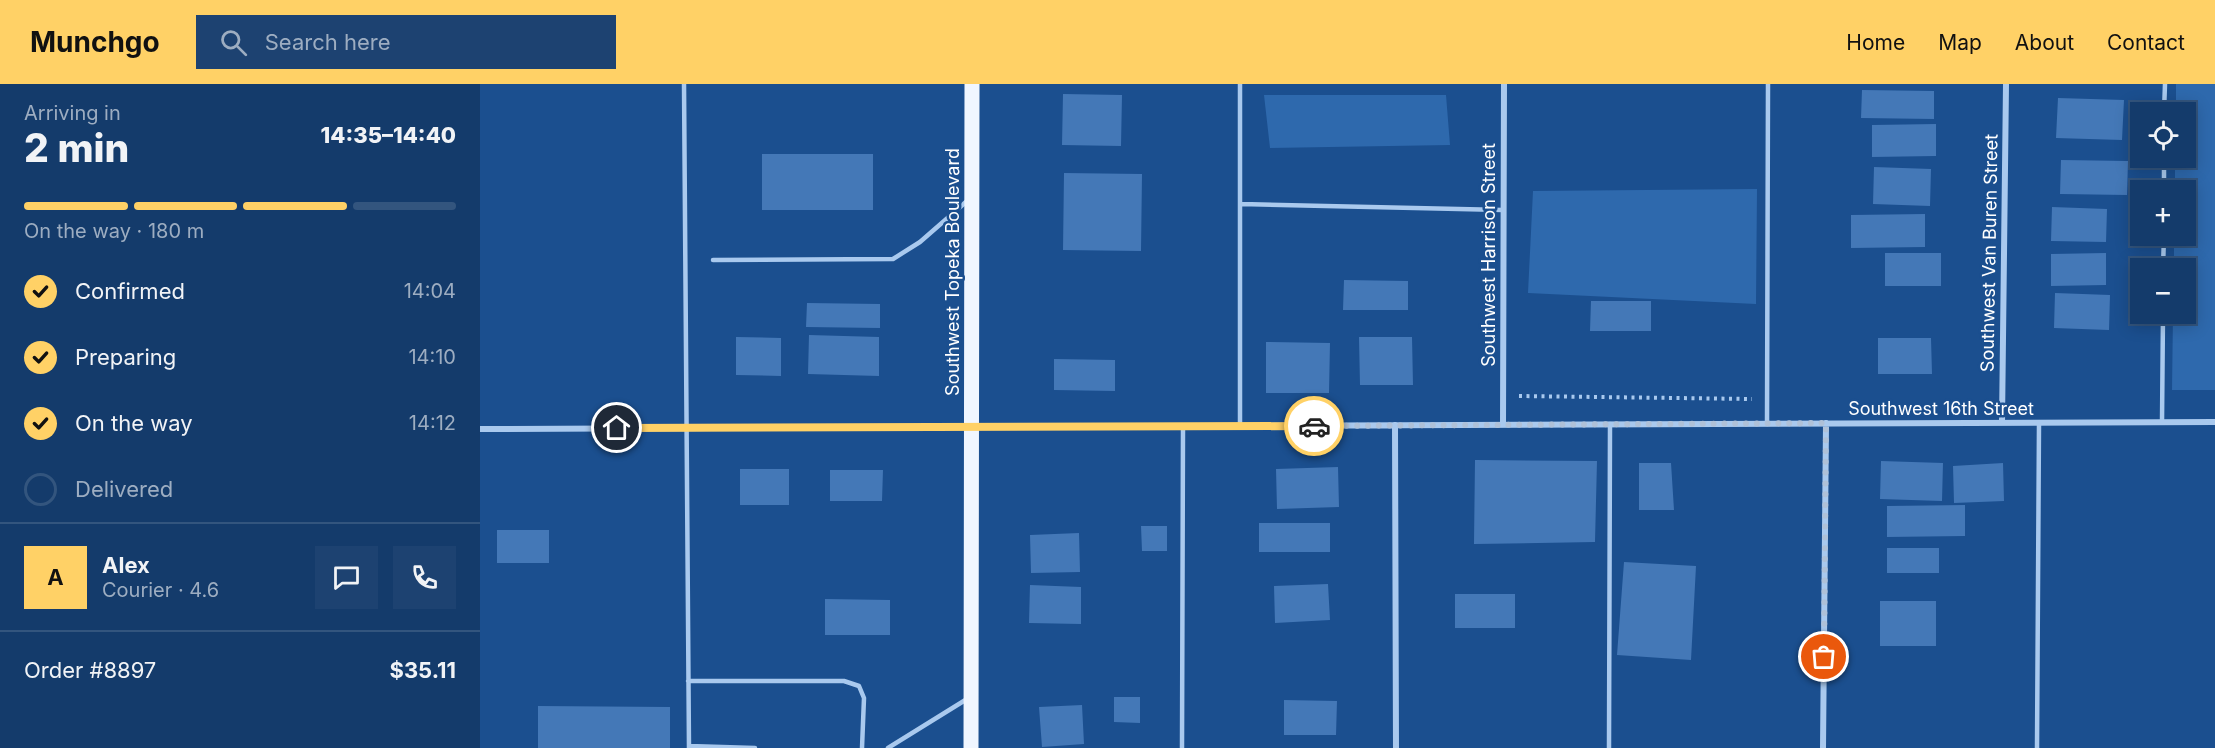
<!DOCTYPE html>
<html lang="en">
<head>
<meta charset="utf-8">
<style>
	:root { --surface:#143b6b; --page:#1d4271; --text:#f1f3f6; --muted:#9dadc1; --line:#33557e; --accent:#ffd166 }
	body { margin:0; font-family:Inter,sans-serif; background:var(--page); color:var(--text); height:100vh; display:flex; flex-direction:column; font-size:22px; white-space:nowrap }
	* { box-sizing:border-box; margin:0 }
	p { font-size:20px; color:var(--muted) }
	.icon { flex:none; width:33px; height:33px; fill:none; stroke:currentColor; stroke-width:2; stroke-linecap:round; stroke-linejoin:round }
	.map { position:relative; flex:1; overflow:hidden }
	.drawer { display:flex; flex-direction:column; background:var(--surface); width:480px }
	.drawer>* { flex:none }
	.buttons { position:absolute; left:1650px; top:18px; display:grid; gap:12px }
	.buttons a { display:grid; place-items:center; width:66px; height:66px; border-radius:0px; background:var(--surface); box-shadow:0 3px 15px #0003,0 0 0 2px var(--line); font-size:30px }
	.pin { position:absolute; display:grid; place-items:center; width:51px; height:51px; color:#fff; margin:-26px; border:3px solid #fff; border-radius:50%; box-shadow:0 2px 6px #0007 }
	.courier { position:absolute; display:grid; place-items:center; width:60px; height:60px; margin:-30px; border:4px solid #ffd166; border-radius:50%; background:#fff; color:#222; box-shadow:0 2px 8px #0007 }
	.head em { font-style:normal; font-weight:800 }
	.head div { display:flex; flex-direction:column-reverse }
	.head { display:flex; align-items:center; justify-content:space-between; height:102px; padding:0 24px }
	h1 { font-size:39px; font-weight:800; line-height:45px }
	.bar { display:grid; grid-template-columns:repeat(4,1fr); gap:9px 6px; align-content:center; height:72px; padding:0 24px }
	.bar i { height:8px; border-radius:4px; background:var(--line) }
	.bar .current { background:var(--accent) }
	.bar p { grid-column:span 4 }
	.line { display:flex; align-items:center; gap:15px; padding:0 24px; border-top:2px solid var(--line) }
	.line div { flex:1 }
	.round { display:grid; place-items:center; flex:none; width:63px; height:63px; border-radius:0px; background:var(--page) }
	ol { padding:0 24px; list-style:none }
	li { display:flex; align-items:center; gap:18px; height:66px }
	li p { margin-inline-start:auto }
	li .icon { padding:6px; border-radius:50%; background:var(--accent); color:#111; stroke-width:4 }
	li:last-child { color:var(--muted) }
	li i { width:33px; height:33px; border:3px solid var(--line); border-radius:50% }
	header { display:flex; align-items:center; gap:36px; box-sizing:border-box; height:84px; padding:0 30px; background:var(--accent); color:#111 }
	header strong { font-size:28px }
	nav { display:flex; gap:33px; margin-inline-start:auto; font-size:21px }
	.search { width:420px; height:54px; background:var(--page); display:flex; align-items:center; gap:15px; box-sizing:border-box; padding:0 21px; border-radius:0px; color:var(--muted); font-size:22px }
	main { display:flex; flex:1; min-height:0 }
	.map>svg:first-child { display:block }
	.green { fill:#2e69ad }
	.building { fill:#4478b7 }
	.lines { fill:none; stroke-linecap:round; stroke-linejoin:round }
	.path { stroke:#a9c9ee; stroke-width:4; stroke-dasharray:3 4.5; stroke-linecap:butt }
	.service { stroke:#a9c9ee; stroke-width:4.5 }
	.minor { stroke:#a9c9ee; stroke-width:6 }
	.primary { stroke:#f0f6ff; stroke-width:15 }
	.done { stroke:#afc1d8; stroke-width:6; stroke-dasharray:0 10.8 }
	.route { stroke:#ffd166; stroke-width:8 }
	.labels { text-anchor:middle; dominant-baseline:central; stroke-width:5; stroke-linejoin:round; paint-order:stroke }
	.street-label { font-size:18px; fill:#fff; stroke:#1b4f8f }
</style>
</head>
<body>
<header>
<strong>Munchgo</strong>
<div class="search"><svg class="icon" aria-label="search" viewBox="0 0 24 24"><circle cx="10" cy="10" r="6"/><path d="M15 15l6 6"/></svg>Search here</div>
<nav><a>Home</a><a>Map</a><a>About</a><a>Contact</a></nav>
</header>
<main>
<section class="drawer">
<div class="head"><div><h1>2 min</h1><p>Arriving in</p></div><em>14:35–14:40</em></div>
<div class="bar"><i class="current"></i><i class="current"></i><i class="current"></i><i></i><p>On the way · 180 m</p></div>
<ol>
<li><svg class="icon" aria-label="check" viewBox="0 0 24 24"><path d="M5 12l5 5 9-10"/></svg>Confirmed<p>14:04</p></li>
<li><svg class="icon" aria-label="check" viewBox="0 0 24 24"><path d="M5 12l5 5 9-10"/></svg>Preparing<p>14:10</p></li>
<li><svg class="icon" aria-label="check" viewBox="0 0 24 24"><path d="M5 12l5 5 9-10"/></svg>On the way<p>14:12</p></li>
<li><i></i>Delivered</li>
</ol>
<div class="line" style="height:108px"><b class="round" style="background:var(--accent);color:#111">A</b><div><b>Alex</b><p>Courier · 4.6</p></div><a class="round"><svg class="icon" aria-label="chat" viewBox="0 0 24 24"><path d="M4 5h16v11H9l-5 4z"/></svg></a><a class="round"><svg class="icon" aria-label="phone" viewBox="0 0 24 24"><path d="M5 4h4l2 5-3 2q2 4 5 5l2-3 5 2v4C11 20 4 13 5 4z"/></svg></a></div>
<div class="line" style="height:78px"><div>Order #8897</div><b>$35.11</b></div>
</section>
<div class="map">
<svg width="1735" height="664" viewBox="0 0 1735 664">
	<rect width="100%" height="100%" fill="#1b4f8f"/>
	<!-- green -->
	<path class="green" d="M1696 0H1735V306H1692L1693 230H1706V184H1694V152H1706V106H1695V74H1706V28H1696Z
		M784 11H966L970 61 790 64Z
		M1277 105 1276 220 1048 209 1053 107Z"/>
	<!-- building -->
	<path class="building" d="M1382 6 1454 7V35L1381 34Z
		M583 10 642 11 641 62 582 61Z
		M1578 14 1644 16 1642 56 1576 54Z
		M1456 40V72L1392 73V41Z
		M282 70H393V126H282Z
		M1581 76 1648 77 1647 111 1580 110Z
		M1394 83 1451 85 1450 122 1393 120Z
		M584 89 662 90 661 167 583 166Z
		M1572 123 1627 125 1626 158 1571 157Z
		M1445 130V163L1371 164V131Z
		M1405 169H1461V202H1405Z
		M1626 169V201L1571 202V170Z
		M864 196 928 197V226H863Z
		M1575 209 1630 211 1629 246 1574 244Z
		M1111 217H1171V247H1110Z
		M327 219 400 220V244L326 243Z
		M329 251 399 253V292L328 290Z
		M256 253 301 254V292L256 291Z
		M879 253H932L933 301H880Z
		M1398 254H1451L1452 290H1398Z
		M786 258 850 259 849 309H786Z
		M574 275 635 276V307L574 306Z
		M995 376 1117 377 1115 458 994 460Z
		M1401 377 1463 379 1462 417 1400 415Z
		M1159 379H1191L1194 426H1159Z
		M1523 379 1524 417 1474 419 1473 382Z
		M858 383 859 423 797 425 796 385Z
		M260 385H309V421H260Z
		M350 386H403L402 417H350Z
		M1485 421V452L1407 453V422Z
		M779 439H850V468H779Z
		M661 442H687V467H662Z
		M17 446H69V479H17Z
		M599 449 600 488 551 489 550 451Z
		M1407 464H1459V489H1407Z
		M1144 478 1216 482 1211 576 1137 571Z
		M848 500 850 536 795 539 794 502Z
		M550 501 601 503V540L549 539Z
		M975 510H1035V544H975Z
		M345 515 410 516V551H345Z
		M1400 517H1456V562H1400Z
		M634 613H660V639L634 638Z
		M804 616 857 617 856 651H804Z
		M602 621 604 660 562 663 559 623Z
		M58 622 190 623V664H58Z"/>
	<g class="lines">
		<!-- path -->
		<path class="path" d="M1039 312 1272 315"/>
		<!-- service -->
		<path class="service" d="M204 0 209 664
			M1684 28 1685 0
			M1684 106V74
			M761 120 1023 126
			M233 176 413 175 440 158 487 117
			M1683 184 1684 152
			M1682 338 1683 230
			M1287 340 1288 0
			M760 342V0
			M208 597H364L379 602 384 614 382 664
			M209 662 275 664
			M408 664 487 615
			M702 664 703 342
			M1129 664 1130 340
			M1557 664 1559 339"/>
		<!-- minor -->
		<path class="minor" d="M1522 339 1526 0
			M915 341 916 664
			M1023 341 1024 0
			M0 345 1735 338
			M1343 664 1346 339"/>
		<!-- primary -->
		<path class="primary" d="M491 664 492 0"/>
	</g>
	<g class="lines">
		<!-- done -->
		<path class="done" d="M834 342 1346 339 1344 573"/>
		<!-- route -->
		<path class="route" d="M137 344 834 342"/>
	</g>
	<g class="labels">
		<!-- street labels -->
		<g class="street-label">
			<text transform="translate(1509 169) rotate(-89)">Southwest Van Buren Street</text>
			<text transform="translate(1008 171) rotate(-90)">Southwest Harrison Street</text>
			<text transform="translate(472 188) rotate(-90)">Southwest Topeka Boulevard</text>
			<text x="1461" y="324">Southwest 16th Street</text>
		</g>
	</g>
</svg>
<div class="buttons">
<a><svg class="icon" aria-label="locate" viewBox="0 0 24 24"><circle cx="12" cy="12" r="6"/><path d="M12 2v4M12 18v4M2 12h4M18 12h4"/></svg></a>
<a>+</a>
<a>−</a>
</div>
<div class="pin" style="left:1344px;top:573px;background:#ea580c"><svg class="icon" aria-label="bag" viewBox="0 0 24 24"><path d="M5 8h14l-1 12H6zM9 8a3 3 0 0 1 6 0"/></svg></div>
<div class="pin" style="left:137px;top:344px;background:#1f2937"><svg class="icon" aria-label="home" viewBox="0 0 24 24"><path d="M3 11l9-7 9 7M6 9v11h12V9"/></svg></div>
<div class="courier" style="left:834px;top:342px"><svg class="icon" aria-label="car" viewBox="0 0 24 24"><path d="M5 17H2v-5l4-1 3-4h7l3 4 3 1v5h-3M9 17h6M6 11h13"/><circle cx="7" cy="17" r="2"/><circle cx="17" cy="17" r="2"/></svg></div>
</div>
</main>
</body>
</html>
